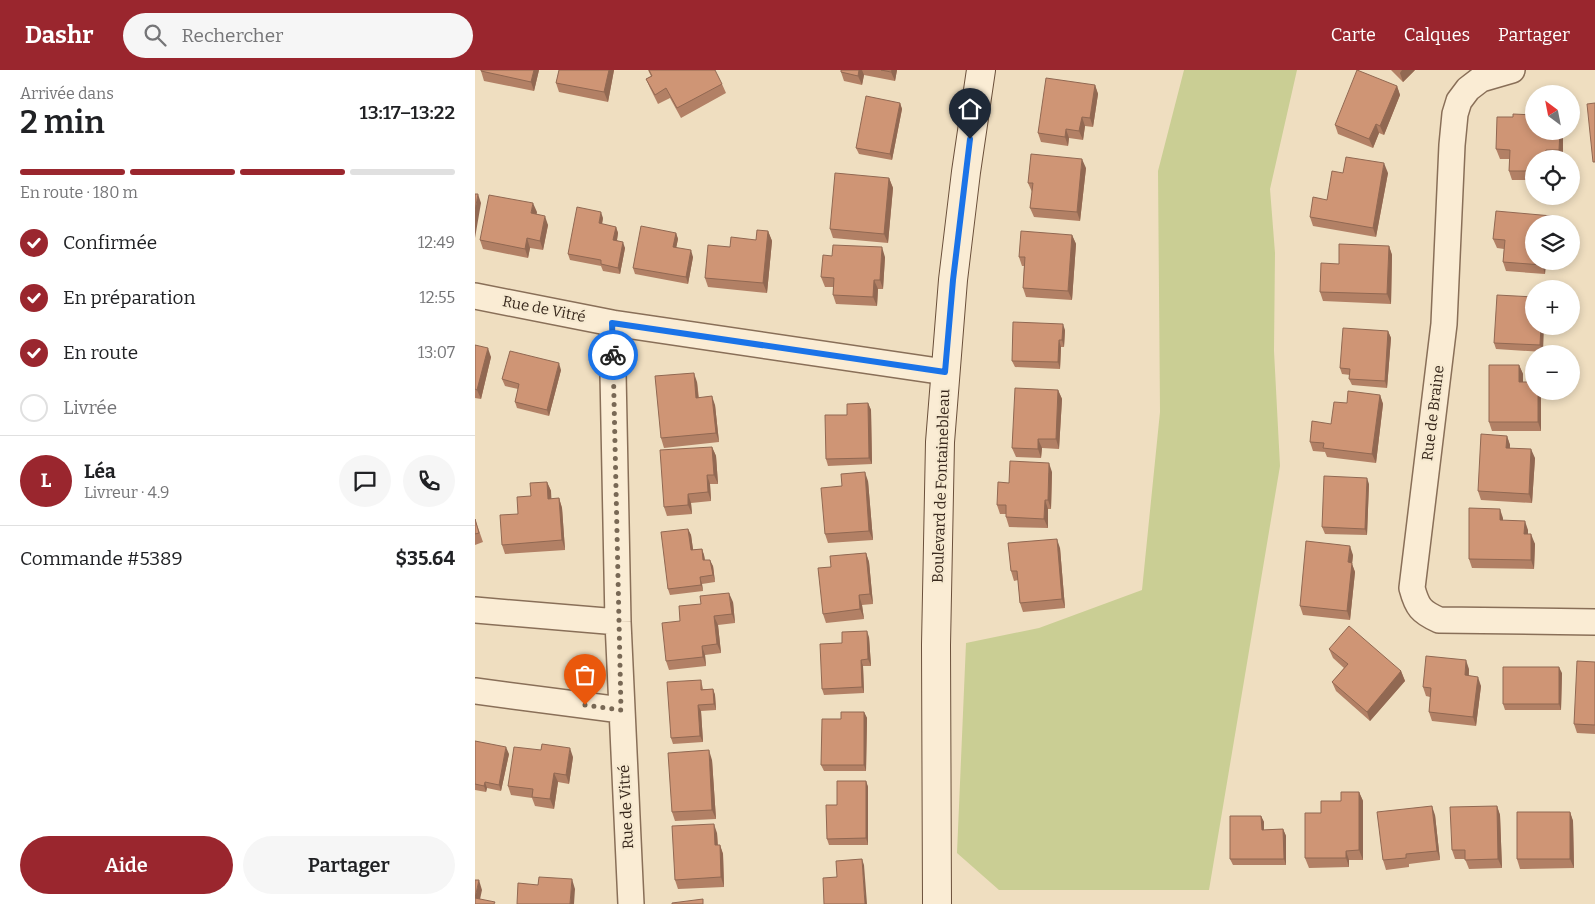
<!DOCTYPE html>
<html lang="fr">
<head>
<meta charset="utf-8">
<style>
	:root { --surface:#fff; --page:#f6f6f6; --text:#202124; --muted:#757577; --line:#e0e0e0; --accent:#9a262e }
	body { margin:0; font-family:Bitter,serif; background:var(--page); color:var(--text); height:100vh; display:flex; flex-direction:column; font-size:19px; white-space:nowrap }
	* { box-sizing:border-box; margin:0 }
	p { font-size:16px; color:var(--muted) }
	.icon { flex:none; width:28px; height:28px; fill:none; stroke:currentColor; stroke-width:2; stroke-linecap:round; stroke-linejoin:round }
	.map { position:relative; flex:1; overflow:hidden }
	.panel { display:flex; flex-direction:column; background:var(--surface); width:475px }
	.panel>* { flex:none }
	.needle { width:32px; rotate:328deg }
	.fabs { position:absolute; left:1050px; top:15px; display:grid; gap:10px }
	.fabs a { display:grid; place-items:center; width:55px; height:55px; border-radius:50%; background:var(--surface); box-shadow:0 2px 8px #0003; font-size:25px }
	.pin { position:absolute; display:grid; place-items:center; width:42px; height:42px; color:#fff; margin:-51px -21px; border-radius:50% 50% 50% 0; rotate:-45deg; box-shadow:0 0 5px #0007 }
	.pin .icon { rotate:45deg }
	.courier { position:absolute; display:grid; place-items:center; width:50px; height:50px; margin:-25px; border:4px solid #1a73e8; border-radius:50%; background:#fff; color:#222; box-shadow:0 1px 6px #0007 }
	.headline em { font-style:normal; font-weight:600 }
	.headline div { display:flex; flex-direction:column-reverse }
	.headline { display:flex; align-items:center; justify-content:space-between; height:85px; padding:0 20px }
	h1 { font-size:32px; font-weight:600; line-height:38px }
	.bar { display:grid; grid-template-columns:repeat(4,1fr); gap:8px 5px; align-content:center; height:60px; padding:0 20px }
	.bar i { height:6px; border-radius:4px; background:var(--line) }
	.bar .active { background:var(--accent) }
	.bar p { grid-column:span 4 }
	.line { display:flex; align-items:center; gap:12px; padding:0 20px; border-top:1px solid var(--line) }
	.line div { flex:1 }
	.round { display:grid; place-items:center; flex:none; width:52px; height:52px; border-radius:26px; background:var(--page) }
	ol { padding:0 20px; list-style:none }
	li { display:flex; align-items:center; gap:15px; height:55px }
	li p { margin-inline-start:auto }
	li .icon { padding:5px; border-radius:50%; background:var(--accent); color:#fff; stroke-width:4 }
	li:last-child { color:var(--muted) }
	li i { width:28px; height:28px; border:2px solid var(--line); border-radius:50% }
	.primary-button { display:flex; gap:10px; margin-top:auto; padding:10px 20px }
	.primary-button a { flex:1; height:58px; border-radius:30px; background:var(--accent); color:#fff; font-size:20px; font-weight:600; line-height:58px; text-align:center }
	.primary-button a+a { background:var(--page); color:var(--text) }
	header { display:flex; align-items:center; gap:30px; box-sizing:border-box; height:70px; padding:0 25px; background:var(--accent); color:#fff }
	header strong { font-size:24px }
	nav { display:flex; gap:28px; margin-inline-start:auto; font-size:18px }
	.search { width:350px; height:45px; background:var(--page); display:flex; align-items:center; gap:12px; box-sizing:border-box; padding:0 18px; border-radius:28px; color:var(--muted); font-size:19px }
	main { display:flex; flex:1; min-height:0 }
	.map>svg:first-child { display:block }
	.green { fill:#cace94 }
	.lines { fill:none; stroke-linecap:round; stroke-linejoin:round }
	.street-casing { stroke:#896f58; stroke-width:28 }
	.secondary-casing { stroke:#6b503b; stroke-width:30 }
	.street { stroke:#faecd4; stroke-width:25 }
	.secondary { stroke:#faecd4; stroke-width:28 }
	.wall { fill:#b28065 }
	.shaded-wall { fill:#916852 }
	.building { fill:#cf9575; stroke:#916852 }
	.done { stroke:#786855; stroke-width:5; stroke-dasharray:0 9 }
	.route { stroke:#1a73e8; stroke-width:6 }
	.labels { text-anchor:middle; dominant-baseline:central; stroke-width:4.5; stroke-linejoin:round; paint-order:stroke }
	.street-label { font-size:15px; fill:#38281c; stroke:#f6e9d0 }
</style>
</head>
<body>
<header>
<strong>Dashr</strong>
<div class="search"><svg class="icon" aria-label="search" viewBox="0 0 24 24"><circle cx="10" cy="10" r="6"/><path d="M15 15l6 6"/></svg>Rechercher</div>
<nav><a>Carte</a><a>Calques</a><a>Partager</a></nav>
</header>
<main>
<section class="panel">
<div class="headline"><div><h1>2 min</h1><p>Arrivée dans</p></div><em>13:17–13:22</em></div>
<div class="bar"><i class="active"></i><i class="active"></i><i class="active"></i><i></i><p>En route · 180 m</p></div>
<ol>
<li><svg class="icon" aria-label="check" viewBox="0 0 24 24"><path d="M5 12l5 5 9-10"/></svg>Confirmée<p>12:49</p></li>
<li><svg class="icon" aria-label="check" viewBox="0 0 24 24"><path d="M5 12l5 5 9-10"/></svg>En préparation<p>12:55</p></li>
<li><svg class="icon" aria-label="check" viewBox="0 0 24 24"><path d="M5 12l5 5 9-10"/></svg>En route<p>13:07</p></li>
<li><i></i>Livrée</li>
</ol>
<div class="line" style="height:90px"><b class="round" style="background:var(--accent);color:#fff">L</b><div><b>Léa</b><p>Livreur · 4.9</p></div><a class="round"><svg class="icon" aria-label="chat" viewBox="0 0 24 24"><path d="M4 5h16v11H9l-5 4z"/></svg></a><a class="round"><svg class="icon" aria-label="phone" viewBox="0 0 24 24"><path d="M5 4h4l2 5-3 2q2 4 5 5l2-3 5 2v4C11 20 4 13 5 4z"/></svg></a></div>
<div class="line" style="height:65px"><div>Commande #5389</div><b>$35.64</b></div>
<div class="primary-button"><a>Aide</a><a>Partager</a></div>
</section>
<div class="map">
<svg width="1120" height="834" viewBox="0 0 1120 834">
	<rect width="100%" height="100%" fill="#efdec0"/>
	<!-- green -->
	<path class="green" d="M709 0H822L795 119 800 183 799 281 805 396 734 820H524L482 783 491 573 564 558 667 520 685 342 683 101Z"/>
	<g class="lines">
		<defs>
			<path id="street" d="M1037 0 1006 9 993 19 984 31 980 44 977 75 969 254 937 518C942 537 946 542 964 550L1120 552
				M0 226 137 253 470 302
				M137 253 143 552 156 834
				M0 540 143 552
				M0 621 146 640"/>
			<path id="secondary" d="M462 834 461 575 465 372 478 210 491 102 506 0"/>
		</defs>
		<!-- street casing -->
		<use href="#street" class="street-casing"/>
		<!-- secondary casing -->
		<use href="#secondary" class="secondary-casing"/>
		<!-- street -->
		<use href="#street" class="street"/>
		<!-- secondary -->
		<use href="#secondary" class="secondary"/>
	</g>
	<!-- wall -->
	<path class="wall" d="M64 0 59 21 9 11 6 1Z
		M84 0H139L133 32 84 22 81 13Z
		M173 0 247 14 251 23 206 48 195 28 183 34 175 18 171 9 176 6Z
		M366 0H422L420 11 389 5 387 15 369 11 366 2Z
		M916 0H940L928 12Z
		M620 15 623 24 618 57 610 56 608 70 594 68 593 76 566 72 563 63Z
		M922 16 925 25 909 65 904 63 898 78 863 64 860 55Z
		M425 33 427 39 417 90 384 84 381 78Z
		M1088 61V89H1059V110H1037L1034 101V89H1025L1021 79Z
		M611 98 605 151 559 147 555 138 557 122 553 113Z
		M868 103H913L901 167 838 156 835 147 852 130Z
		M414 108 418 118 413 173 358 168 355 159Z
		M62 142 61 144 73 155 68 180 55 178 53 188 8 179 5 170Z
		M128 148 127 154 141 157 143 163 142 170 150 178 145 204 128 201 126 196 95 190 93 184Z
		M1059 154 1071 191 1070 204 1031 201 1028 192 1029 179 1022 178 1018 169Z
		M293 161 297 171 292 223 233 217 230 208 255 177 281 170Z
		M201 163 203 169 201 178 218 187 213 214 160 204 158 198Z
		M597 165 601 174 597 230 551 227 548 218 549 196H547L544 187Z
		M914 176 917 185 916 234 848 231 845 222Z
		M410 187 408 219H403L402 236 361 234 358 225V217H350L346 207Z
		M1059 227 1068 282 1021 279 1019 273Z
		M590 260 589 277H586L585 299 540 297 537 291Z
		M913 261 916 268 912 318 877 315 874 309 875 305 867 304 865 298Z
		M0 275 16 287 6 329 0 328Z
		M1044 295 1048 304V312L1066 321V361H1017L1014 352Z
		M86 300 74 346 42 338 40 332 43 319 30 316 27 309Z
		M222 312 224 328 240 335 244 372 189 378 186 368Z
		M583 320 587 329 584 379 567 378 566 388 541 387 537 378Z
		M905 325 908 334 901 393 852 387 850 382 838 381 835 372 856 354 872 333Z
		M393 333 396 340 397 394 353 396 351 389 372 345Z
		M1032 366 1035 375V378L1060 388 1057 433 1006 430 1003 421Z
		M237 377 241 386 243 414H235L236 431 216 433 217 444 192 446 189 437Z
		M577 402 576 439H573V458L534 457 531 447V444H525L522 435 534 413Z
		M393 411 398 470 353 473 350 464 367 416Z
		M72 412 76 421V429L84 428 87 438 90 480 30 484 27 475 56 426Z
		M894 414 892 465 850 464 847 457Z
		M1028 448V451L1053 460V464L1060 474 1059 499 997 498 994 489Z
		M0 449 8 472 0 475Z
		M213 459 216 465 218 480 227 479 229 485 230 490 238 496 240 512 227 514 228 521 195 525 193 519Z
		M585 478 590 538 548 542 545 533 543 510 539 511 536 501Z
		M391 483 394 492 398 534 387 535 389 549 351 553 348 544 356 497Z
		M878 485 877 494 880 502 875 550 828 545 825 536Z
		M258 532 260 553 243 555 246 583 230 585 231 596 194 600 191 591 205 551Z
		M394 567 396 596H388L389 623 349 625 347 619 367 573Z
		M854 579 926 601 930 611 895 651 861 621 857 612 869 598 858 588Z
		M1120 592V664L1102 663 1099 654Z
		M994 599V606L1006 616 1001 656 957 651 954 642 955 627 951 626 948 617Z
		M1087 603 1086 640H1030L1028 634Z
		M226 610 228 619H238L240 625 241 640 226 641 228 672 198 674 196 668Z
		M389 642 392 648 391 701H349L346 695 366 649Z
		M0 671 34 684 26 721 12 718 11 722 0 720Z
		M98 687 94 714 83 712 79 739 60 736 57 728 36 725 33 716Z
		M237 690 241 749 200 751 197 742Z
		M391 711 393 717V775H354L352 769 362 735Z
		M884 722 888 731V790H874V797L834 798 830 788 846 743Z
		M1022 736 1025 745 1027 798 994 799 990 789H980L977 780Z
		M1095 742 1098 751 1099 798 1045 799 1042 789Z
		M960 745 965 790 934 794V797L911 800 908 790Z
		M786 746 789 752V760L808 759 811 766V795H758L755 789Z
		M242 763 243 775H245L248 784 249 817 203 819 200 810Z"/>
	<!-- shaded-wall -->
	<path class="shaded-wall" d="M59 0H64L59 21 56 12Z
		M134 0H139L133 32 129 22Z
		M384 0H387L389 5 387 15 383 6Z
		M417 0H422L420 11 416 2Z
		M927 0H940L928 12 925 3Z
		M620 15 623 24 618 57 615 48Z
		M922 16 925 25 909 65 905 56Z
		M425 33 427 39 417 90 415 84Z
		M607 47 610 56 608 70 604 61Z
		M901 54 904 63 898 78 894 69Z
		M591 59 594 68 593 76 590 67Z
		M1085 61H1088V89L1084 80Z
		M1071 80 1074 89H1070Z
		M607 89 611 98 605 151 602 142Z
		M909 93 913 103 901 167 898 158Z
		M414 108 418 118 413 173 409 164Z
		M3 124 6 133 0 168V141Z
		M58 133 62 142 60 152 56 143Z
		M126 142 128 148 126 159 124 153Z
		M70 146 73 155 68 180 65 171Z
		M1077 146 1080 154H1076Z
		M141 157 143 163 141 176 138 170Z
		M293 161 297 171 292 223 288 213Z
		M201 163 203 169 200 183 198 177Z
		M597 165 601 174 597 230 593 221Z
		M52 168 55 178 53 188 50 179Z
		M148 172 150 178 145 204 143 198Z
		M914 176 917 185 916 234 912 224Z
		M407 177 410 187 408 219 405 210Z
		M216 180 218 187 213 214 211 207Z
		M1067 191H1071L1070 204 1067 195Z
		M399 210 403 219 402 236 398 227Z
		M588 254 590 260 589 277 587 270Z
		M1066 256H1069L1068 282 1065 275Z
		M913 261 916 268 912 318 910 311Z
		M584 270 586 277 585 299 583 292Z
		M13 278 16 287 6 329 2 320Z
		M84 293 86 300 74 346 72 340Z
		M1044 295 1048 304V321L1044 312Z
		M219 303 222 312 224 337 221 328Z
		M583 320 587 329 584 379 581 369Z
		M1063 321H1066V361L1063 352Z
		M905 325 908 334 901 393 897 384Z
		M237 326 240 335 244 372 241 363Z
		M393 333 396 340 397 394 394 388Z
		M1032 366 1035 375 1034 387 1031 378Z
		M563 369 567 378 566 388 563 379Z
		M237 377 241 386 243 414 239 405Z
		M1056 379 1060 388 1057 433 1054 424Z
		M574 393 577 402 576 439 573 430Z
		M390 402 393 411 398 470 394 461Z
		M232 405 235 414 236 431 233 422Z
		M892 408 894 414 892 465 890 459Z
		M72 412 76 421 77 439 73 429Z
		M213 424 216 433 217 444 213 435Z
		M84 428 87 438 90 480 87 470Z
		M570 430 573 439V458L569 449Z
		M1025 439 1028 448V460L1025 450Z
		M1050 451 1053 460V474L1049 464Z
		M213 459 216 465 219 486 216 480Z
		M1056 464 1060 474 1059 499 1056 490Z
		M582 469 585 478 590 538 587 529Z
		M875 476 878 485 877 494 880 502 875 550 872 541 873 492Z
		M227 479 229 485 231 497 228 490Z
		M391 483 394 492 398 534 395 524Z
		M235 490 238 496 240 512 238 505Z
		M225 507 227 514 228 521 226 515Z
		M254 523 258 532 260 553 257 544Z
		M384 525 387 535 389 549 385 539Z
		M239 546 243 555 246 583 242 574Z
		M392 561 394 567 396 596 393 589Z
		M227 576 230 585 231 596 228 587Z
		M386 590 388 596 389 623 387 617Z
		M991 590 994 599 993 615 990 605Z
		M1084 597 1087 603 1086 640 1084 634Z
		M926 601 930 611 895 651 892 642Z
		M1003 607 1006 616 1001 656 998 647Z
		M238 619 240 625 241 640 239 634Z
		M223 635 226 641 228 672 225 666Z
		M389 642 392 648 391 701 389 695Z
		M31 677 34 684 26 721 24 715Z
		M95 678 98 687 94 714 91 705Z
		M234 680 237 690 241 749 237 740Z
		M79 703 83 712 79 739 75 729Z
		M391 711 393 717V775L391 768Z
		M10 712 12 718 11 722 9 716Z
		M884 722 888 731V790L884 780Z
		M957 736 960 745 965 790 962 781Z
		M1022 736 1025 745 1027 798 1023 789Z
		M1095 742 1098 751 1099 798 1095 789Z
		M786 746 789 752V766L787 760Z
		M239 754 242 763 243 784 240 775Z
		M808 759 811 766V795L809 789Z
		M245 775 248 784 249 817 246 807Z
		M871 781 874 790V797L871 788Z
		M387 789 389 795 392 834H390Z
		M97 809 100 819 99 834H95Z
		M4 810 7 820 4 834 0 828Z"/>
	<!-- building -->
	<path class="building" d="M6 0H59L56 12 6 1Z
		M84 0H134L129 22 81 13Z
		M174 0H240L247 14 202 38 191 18 180 25 171 9 177 6Z
		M366 0H384L383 6 366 2Z
		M406 0H417L416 2Z
		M882 0 922 16 905 56 901 54 894 69 860 55Z
		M571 8 620 15 615 48 607 47 604 61 591 59 590 67 563 63Z
		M391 26 425 33 415 84 381 78Z
		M1120 33V92H1118L1112 34Z
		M1038 44 1059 45V61H1085L1084 80H1071L1070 89H1059V101H1034L1035 80 1021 79 1022 47H1038Z
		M556 84 607 89 602 142 555 138 558 113H553Z
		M871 87 909 93 898 158 835 147 838 127 852 130 857 101 868 103Z
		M360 103 414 108 409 164 355 159Z
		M0 124H3L0 141Z
		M14 125 58 133 56 143 70 146 65 171 52 168 50 179 5 170Z
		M102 137 126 142 124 153 141 157 138 170 148 172 143 198 126 194V190L93 184Z
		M1021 141 1077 146 1076 154H1059V191H1067V195L1028 192 1030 170 1018 169Z
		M166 156 201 163 198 177 216 180 211 207 158 198Z
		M282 160 293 161 288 213 230 208 233 175 255 177 256 167 281 170Z
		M546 161 597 165 593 221 548 218 550 187H544Z
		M864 174 914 176 912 224 845 222 846 193 864 194Z
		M358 175 407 177 405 210H399L398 227 358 225 359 208 346 207 348 185 357 186Z
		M1022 225 1059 227V256H1066L1065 275 1019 273Z
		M538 252 588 254 587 270H584L583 292 537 291Z
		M868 258 913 261 910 311 874 309 875 299 865 298Z
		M0 275 13 278 2 320 0 319Z
		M35 281 84 293 72 340 40 332 44 314 27 309Z
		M1014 295H1044V312H1059V321H1063V352H1014Z
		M219 303 221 328 237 326 241 363 186 368 180 306Z
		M540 318 583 320 581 369H563V379L537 378Z
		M873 321 905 325 897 384 848 378 849 373 835 372 837 351 856 354 859 332 872 333Z
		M393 333 394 388 351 389 350 345H372V334Z
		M1006 364 1032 366 1031 378 1056 379 1054 424 1003 421Z
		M237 377 239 405H232L233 422 213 424V435L189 437 185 380Z
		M535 391 574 393 573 430H570L569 449 531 447V435H522L523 412 534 413Z
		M390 402 394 461 350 464 346 418 367 416 366 404Z
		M849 406 892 408 890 459 847 457Z
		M72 412 73 429 84 428 87 470 27 475 25 445 43 444 42 427 56 426 55 413Z
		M994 438 1025 439V450L1050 451 1049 464H1056V490L994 489Z
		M0 449 4 463 0 464Z
		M213 459 216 480 227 479 228 490H235L238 505 225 507 226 515 193 519 186 462Z
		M582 469 587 529 545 533 542 501H536L533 473Z
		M831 471 875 476 873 492 877 493 872 541 825 536Z
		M391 483 395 524 384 525 385 539 348 544 343 498 356 497 355 486Z
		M254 523 257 544 239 546 242 574 227 576 228 587 191 591 187 553 205 551 204 536 226 534 225 526Z
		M874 556 926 601 892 642 857 612 873 594 854 579Z
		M392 561 393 589 386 590 387 617 347 619 345 574 367 573V562Z
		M951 586 991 590 990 605 1003 607 998 647 954 642 956 618 948 617Z
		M1102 591 1120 592V655L1099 654Z
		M1028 597H1084V634H1028Z
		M226 610V620L238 619 239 634 223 635 225 666 196 668 192 612Z
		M366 642H389V695H346L347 649H366Z
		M0 671 31 677 24 715 10 712 9 716 0 714Z
		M67 674 95 678 91 705 79 703 75 729 57 727 58 719 33 716 39 677 66 680Z
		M234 680 237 740 197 742 193 683Z
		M362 711H391V768L352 769 351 735H362Z
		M866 722H884V780L871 781V788H830V743H846V731H866Z
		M957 736 962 781 931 784V788L908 790 902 742Z
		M1022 736 1023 789 990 790V780H977L975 737Z
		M1042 742H1095V789H1042Z
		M755 746H786L787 760 808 759 809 789H755Z
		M239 754 240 775H245L246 807 200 810 197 756Z
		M387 789 390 834H349L348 808 362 807 361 791Z
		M64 807 97 809 95 834H42L43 813 63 815Z
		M0 810H4L0 828 20 832 19 834H0Z
		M228 829V834H197V833Z"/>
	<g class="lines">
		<!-- done -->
		<path class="done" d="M110 635 146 640 138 285"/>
		<!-- route -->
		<path class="route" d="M138 285 137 253 470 302 478 210 495 69"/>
	</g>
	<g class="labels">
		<!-- street labels -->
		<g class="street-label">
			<text transform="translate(69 239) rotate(11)">Rue de Vitré</text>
			<text transform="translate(958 343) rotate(-83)">Rue de Braine</text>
			<text transform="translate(466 416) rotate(-88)">Boulevard de Fontainebleau</text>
			<text transform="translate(151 737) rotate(-93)">Rue de Vitré</text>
		</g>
	</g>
</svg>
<div class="fabs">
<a><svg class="needle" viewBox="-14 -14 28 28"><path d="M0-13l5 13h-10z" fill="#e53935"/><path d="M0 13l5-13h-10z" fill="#757577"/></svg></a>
<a><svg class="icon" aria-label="locate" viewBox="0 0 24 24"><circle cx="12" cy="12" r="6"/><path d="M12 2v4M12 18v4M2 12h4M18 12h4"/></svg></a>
<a><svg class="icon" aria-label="layers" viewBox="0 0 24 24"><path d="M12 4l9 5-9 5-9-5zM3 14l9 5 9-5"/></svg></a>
<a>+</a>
<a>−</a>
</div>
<div class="pin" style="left:110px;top:635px;background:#ea580c"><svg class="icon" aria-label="bag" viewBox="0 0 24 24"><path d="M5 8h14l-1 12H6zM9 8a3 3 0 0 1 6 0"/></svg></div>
<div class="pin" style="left:495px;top:69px;background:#1f2937"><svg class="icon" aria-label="home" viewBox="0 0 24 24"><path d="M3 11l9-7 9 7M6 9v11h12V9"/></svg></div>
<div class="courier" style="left:138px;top:285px"><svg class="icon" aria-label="bike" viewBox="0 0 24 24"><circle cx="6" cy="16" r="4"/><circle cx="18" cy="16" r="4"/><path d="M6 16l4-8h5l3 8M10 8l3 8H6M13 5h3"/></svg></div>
</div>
</main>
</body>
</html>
